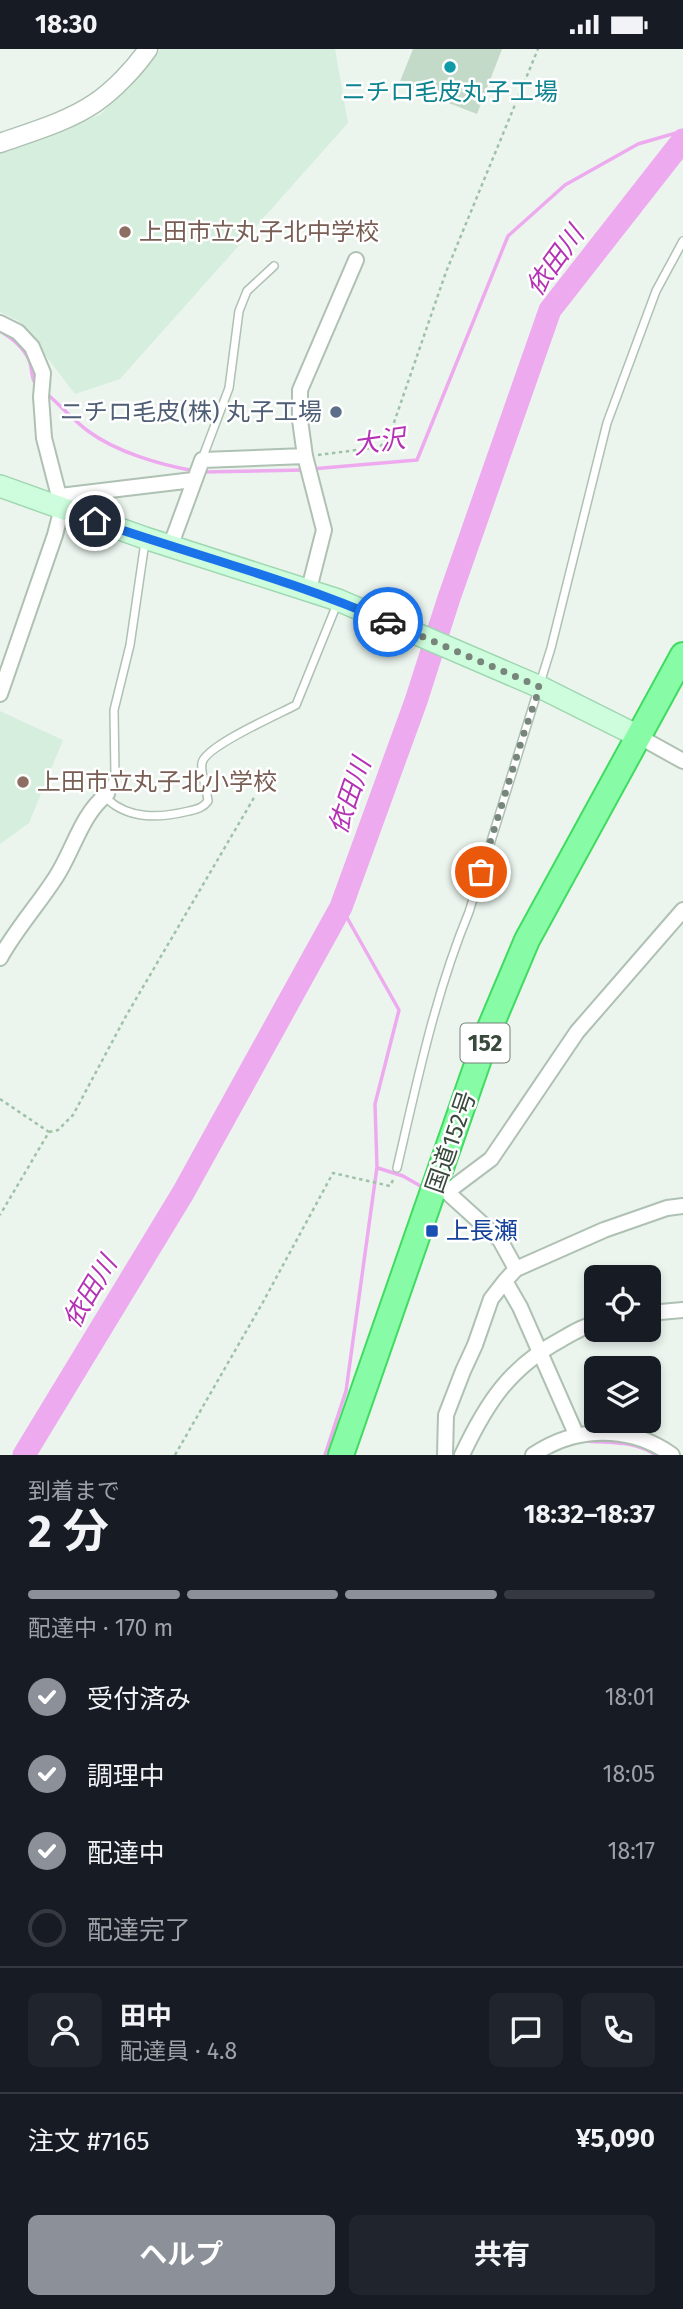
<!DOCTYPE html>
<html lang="ja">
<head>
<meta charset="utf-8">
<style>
	:root { --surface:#171b24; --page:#20242c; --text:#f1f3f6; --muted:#9ea1a6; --line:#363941; --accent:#8c9099 }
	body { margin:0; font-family:"Fira Sans","Noto Sans JP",sans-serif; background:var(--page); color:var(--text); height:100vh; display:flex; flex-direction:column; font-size:26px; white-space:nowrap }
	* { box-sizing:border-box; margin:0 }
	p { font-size:23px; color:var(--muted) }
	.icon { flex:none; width:38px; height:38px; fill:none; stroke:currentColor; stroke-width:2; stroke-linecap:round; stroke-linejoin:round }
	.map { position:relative; height:1406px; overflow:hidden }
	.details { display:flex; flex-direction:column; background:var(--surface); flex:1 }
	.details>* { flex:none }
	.fabs { position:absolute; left:584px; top:1216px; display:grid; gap:14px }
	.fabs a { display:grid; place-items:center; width:77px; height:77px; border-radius:10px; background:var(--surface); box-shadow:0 4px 10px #0003; font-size:35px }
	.pin { position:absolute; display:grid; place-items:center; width:60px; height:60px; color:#fff; margin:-30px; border:4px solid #fff; border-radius:50%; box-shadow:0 2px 7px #0007 }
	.courier { position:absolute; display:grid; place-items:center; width:70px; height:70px; margin:-35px; border:5px solid #1a73e8; border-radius:50%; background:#fff; color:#222; box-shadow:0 2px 9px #0007 }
	.summary em { font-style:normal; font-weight:700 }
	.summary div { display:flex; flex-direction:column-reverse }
	.summary { display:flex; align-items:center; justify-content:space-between; height:119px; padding:0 28px }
	h1 { font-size:46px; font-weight:700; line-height:52px }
	.bar { display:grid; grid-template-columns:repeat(4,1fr); gap:10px 7px; align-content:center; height:84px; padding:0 28px }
	.bar i { height:9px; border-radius:5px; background:var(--line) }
	.bar .active { background:var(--accent) }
	.bar p { grid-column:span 4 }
	.line { display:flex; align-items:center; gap:18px; padding:0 28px; border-top:2px solid var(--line) }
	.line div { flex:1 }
	.round { display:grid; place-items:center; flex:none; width:74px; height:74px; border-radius:10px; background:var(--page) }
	ol { padding:0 28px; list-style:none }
	li { display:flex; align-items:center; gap:21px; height:77px }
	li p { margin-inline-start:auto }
	li .icon { padding:7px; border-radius:50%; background:var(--accent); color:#fff; stroke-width:4 }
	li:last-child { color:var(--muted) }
	li i { width:38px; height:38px; border:4px solid var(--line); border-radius:50% }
	.action { display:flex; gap:14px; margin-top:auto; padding:14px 28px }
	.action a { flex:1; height:80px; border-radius:10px; background:var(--accent); color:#fff; font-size:28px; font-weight:700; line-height:80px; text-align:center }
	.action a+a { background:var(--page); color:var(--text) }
	.status { display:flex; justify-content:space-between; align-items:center; height:49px; padding:0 35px; background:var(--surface); direction:ltr }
	.status svg { height:19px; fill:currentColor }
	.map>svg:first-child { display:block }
	.education { fill:#d6eedd }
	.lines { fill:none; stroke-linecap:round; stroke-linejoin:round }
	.stream { stroke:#eeaaef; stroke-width:3.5 }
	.river { stroke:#eeaaef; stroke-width:23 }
	.building { fill:#c4dac8 }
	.service-casing { stroke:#aec1b2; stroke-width:10 }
	.minor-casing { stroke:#aec1b2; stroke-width:18 }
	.tertiary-casing { stroke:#aec1b2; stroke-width:21 }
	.secondary-casing { stroke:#9fd7b0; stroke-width:24 }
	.trunk-casing { stroke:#40db60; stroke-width:28 }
	.path { stroke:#9fc2a7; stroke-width:2.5; stroke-dasharray:3.5 3.5; stroke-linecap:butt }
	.service { stroke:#fff; stroke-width:7 }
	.minor { stroke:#fff; stroke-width:14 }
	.tertiary { stroke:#fff; stroke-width:18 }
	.secondary { stroke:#cdfddd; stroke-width:21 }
	.trunk { stroke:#87fba6; stroke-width:24 }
	.done { stroke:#77857a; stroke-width:7; stroke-dasharray:0 12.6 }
	.route { stroke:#1a73e8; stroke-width:9 }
	.culture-dot { fill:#0f9aa8; stroke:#fff; stroke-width:2.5 }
	.education-dot { fill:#8d6e63; stroke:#fff; stroke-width:2.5 }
	.service-dot { fill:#5c6f8a; stroke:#fff; stroke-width:2.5 }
	.transit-dot { fill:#1a4fb4; stroke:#fff; stroke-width:2.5 }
	.labels { text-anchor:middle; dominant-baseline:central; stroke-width:5; stroke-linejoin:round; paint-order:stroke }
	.shield { fill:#fff; stroke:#748076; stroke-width:2 }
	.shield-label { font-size:23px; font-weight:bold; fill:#39493c }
	.culture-label { font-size:24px; fill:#0d838f; stroke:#fff }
	.education-label { font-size:24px; fill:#785e54; stroke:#fff; text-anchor:start }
	.service-label { font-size:24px; fill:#4e5e75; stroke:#fff; text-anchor:end }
	.street-label { font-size:24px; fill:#39493c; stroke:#fff }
	.transit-label { font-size:24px; fill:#164399; stroke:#fff; text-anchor:start }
	.water-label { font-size:26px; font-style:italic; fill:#b433b4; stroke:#fff }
</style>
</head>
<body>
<div class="status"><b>18:30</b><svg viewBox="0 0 49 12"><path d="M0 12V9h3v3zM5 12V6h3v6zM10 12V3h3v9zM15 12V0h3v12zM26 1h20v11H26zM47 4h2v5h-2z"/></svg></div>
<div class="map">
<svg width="683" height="1406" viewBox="0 0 683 1406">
	<rect width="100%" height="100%" fill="#ebf5ee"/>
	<!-- education -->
	<path class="education" d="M161 0H335L348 74 120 330 75 345 19 272 0 263V103L100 66Z
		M0 662 63 691 29 774 0 795Z"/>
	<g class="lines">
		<!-- stream -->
		<path class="stream" d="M0 282C11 288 24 299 29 311 33 320 30 330 38 338
			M47 345C61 357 73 371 88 382 116 403 161 416 195 422
			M311 420 417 411 508 187 565 136 638 95 683 82
			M203 423 304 421
			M378 1119 403 1127 424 1139
			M585 1389 587 1392C611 1394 635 1392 656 1406
			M325 1406 346 1342 377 1118 375 1055 399 961 341 858"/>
		<!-- river -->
		<path class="river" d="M24 1406 183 1144 341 858 416 652 449 549 550 261 683 91"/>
	</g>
	<!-- building -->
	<path class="building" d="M413 0H502L477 65 399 35Z"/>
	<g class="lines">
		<defs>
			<path id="service" d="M202 410 229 339 239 262 247 242 274 217
				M145 493 130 596 114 661 115 726 107 745V750C130 771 160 769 189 762 197 760 203 759 208 752 207 741 200 724 202 714 205 697 279 665 296 656L337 555
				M397 1119C417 1033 435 945 469 863L551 599 607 374 656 242 683 192"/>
			<path id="minor" d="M0 274 18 283 32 298 43 324 41 348 44 389 62 459 55 486 0 645
				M60 447 193 431
				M170 498 202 411 305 407
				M309 540 324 481 305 407 300 371V341L356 211
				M638 687 683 712
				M0 909C16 880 38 856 56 828 74 800 81 766 107 745
				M439 1139 447 1143 500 1191 516 1220
				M447 1143 491 1110 577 983 683 861
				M649 1264 683 1261
				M576 1385 520 1258 505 1232 516 1220 604 1181 667 1159 683 1157
				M445 1406 446 1366 463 1322 475 1296 491 1250 505 1232
				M462 1406C487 1353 510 1318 562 1290 574 1283 584 1277 597 1274
				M533 1406C575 1377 630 1376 672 1406"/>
			<path id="tertiary" d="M0 94C31 83 67 73 95 54 114 41 135 19 148 0"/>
			<path id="secondary" d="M0 437 145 489 338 551 540 638 638 687"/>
			<path id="trunk" d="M341 1406 489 981 527 891 683 606"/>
		</defs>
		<!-- service casing -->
		<use href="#service" class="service-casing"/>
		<!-- minor casing -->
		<use href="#minor" class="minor-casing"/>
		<!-- tertiary casing -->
		<use href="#tertiary" class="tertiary-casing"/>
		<!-- secondary casing -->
		<use href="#secondary" class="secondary-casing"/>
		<!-- trunk casing -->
		<use href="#trunk" class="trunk-casing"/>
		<!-- path -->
		<path class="path" d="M318 406 380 398 389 388 446 223 538 0
			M0 1050 49 1083 0 1166
			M49 1083 58 1081 73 1066 126 967 255 747
			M175 1406 263 1253 333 1124 390 1137 394 1129"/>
		<!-- service -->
		<use href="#service" class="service"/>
		<!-- minor -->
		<use href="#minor" class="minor"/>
		<!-- tertiary -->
		<use href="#tertiary" class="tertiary"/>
		<!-- secondary -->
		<use href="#secondary" class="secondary"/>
		<!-- trunk -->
		<use href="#trunk" class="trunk"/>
	</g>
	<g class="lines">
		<!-- done -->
		<path class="done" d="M388 573 540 638 524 684 481 823"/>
		<!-- route -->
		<path class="route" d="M95 472C193 506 293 531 388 573"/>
	</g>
	<!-- markers -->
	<circle class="culture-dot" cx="450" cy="18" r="7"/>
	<g class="education-dot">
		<circle cx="125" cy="183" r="7"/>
		<circle cx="23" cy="733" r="7"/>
	</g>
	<circle class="service-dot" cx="336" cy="363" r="7"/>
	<rect class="transit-dot" x="425" y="1175" width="14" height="14" rx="3.5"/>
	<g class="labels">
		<!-- shield labels -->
		<rect class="shield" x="460.5" y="974.5" width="49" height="39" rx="5"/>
		<g class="shield-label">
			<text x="485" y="994">152</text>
		</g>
		<!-- culture labels -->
		<g class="culture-label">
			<text x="450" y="43">ニチロ毛皮丸子工場</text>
		</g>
		<!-- education labels -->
		<g class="education-label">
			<text x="139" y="183">上田市立丸子北中学校</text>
			<text x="37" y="733">上田市立丸子北小学校</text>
		</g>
		<!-- service labels -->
		<g class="service-label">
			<text x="322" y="363">ニチロ毛皮(株) 丸子工場</text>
		</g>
		<!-- street labels -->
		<g class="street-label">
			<text transform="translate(451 1093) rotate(-71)">国道152号</text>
		</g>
		<!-- transit labels -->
		<g class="transit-label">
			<text x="446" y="1182">上長瀬</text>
		</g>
		<!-- water labels -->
		<g class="water-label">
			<text transform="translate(555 212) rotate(-54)">依田川</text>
			<text transform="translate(379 393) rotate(-8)">大沢</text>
			<text transform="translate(350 747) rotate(-71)">依田川</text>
			<text transform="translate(90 1243) rotate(-59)">依田川</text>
		</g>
	</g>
</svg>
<div class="fabs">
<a><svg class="icon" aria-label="locate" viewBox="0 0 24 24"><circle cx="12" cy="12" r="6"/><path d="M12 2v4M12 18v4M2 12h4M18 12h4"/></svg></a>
<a><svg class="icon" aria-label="layers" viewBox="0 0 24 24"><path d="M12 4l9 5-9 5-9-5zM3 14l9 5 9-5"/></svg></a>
</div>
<div class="pin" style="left:481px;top:823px;background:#ea580c"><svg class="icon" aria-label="bag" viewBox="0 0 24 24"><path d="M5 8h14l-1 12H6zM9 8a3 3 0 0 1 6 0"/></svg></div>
<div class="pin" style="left:95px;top:472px;background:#1f2937"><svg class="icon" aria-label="home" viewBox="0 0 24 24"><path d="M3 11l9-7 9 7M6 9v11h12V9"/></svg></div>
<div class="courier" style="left:388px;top:573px"><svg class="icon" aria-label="car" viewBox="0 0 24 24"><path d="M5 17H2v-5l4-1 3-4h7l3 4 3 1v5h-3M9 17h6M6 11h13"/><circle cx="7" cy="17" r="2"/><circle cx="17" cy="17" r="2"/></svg></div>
</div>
<section class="details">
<div class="summary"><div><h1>2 分</h1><p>到着まで</p></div><em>18:32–18:37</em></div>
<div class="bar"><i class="active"></i><i class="active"></i><i class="active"></i><i></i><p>配達中 · 170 m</p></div>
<ol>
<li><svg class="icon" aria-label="check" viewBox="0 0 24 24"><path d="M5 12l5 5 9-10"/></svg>受付済み<p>18:01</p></li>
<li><svg class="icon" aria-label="check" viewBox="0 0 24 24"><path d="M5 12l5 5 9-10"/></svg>調理中<p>18:05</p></li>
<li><svg class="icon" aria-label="check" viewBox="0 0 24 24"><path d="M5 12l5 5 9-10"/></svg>配達中<p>18:17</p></li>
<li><i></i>配達完了</li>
</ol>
<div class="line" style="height:126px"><a class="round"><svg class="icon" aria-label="person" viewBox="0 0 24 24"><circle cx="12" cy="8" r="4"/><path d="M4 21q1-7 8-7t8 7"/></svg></a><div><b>田中</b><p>配達員 · 4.8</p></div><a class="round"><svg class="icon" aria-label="chat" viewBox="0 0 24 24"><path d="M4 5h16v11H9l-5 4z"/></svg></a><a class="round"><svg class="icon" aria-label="phone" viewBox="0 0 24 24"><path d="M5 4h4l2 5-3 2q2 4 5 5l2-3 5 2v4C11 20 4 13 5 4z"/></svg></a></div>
<div class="line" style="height:91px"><div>注文 #7165</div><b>¥5,090</b></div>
<div class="action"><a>ヘルプ</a><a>共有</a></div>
</section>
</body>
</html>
